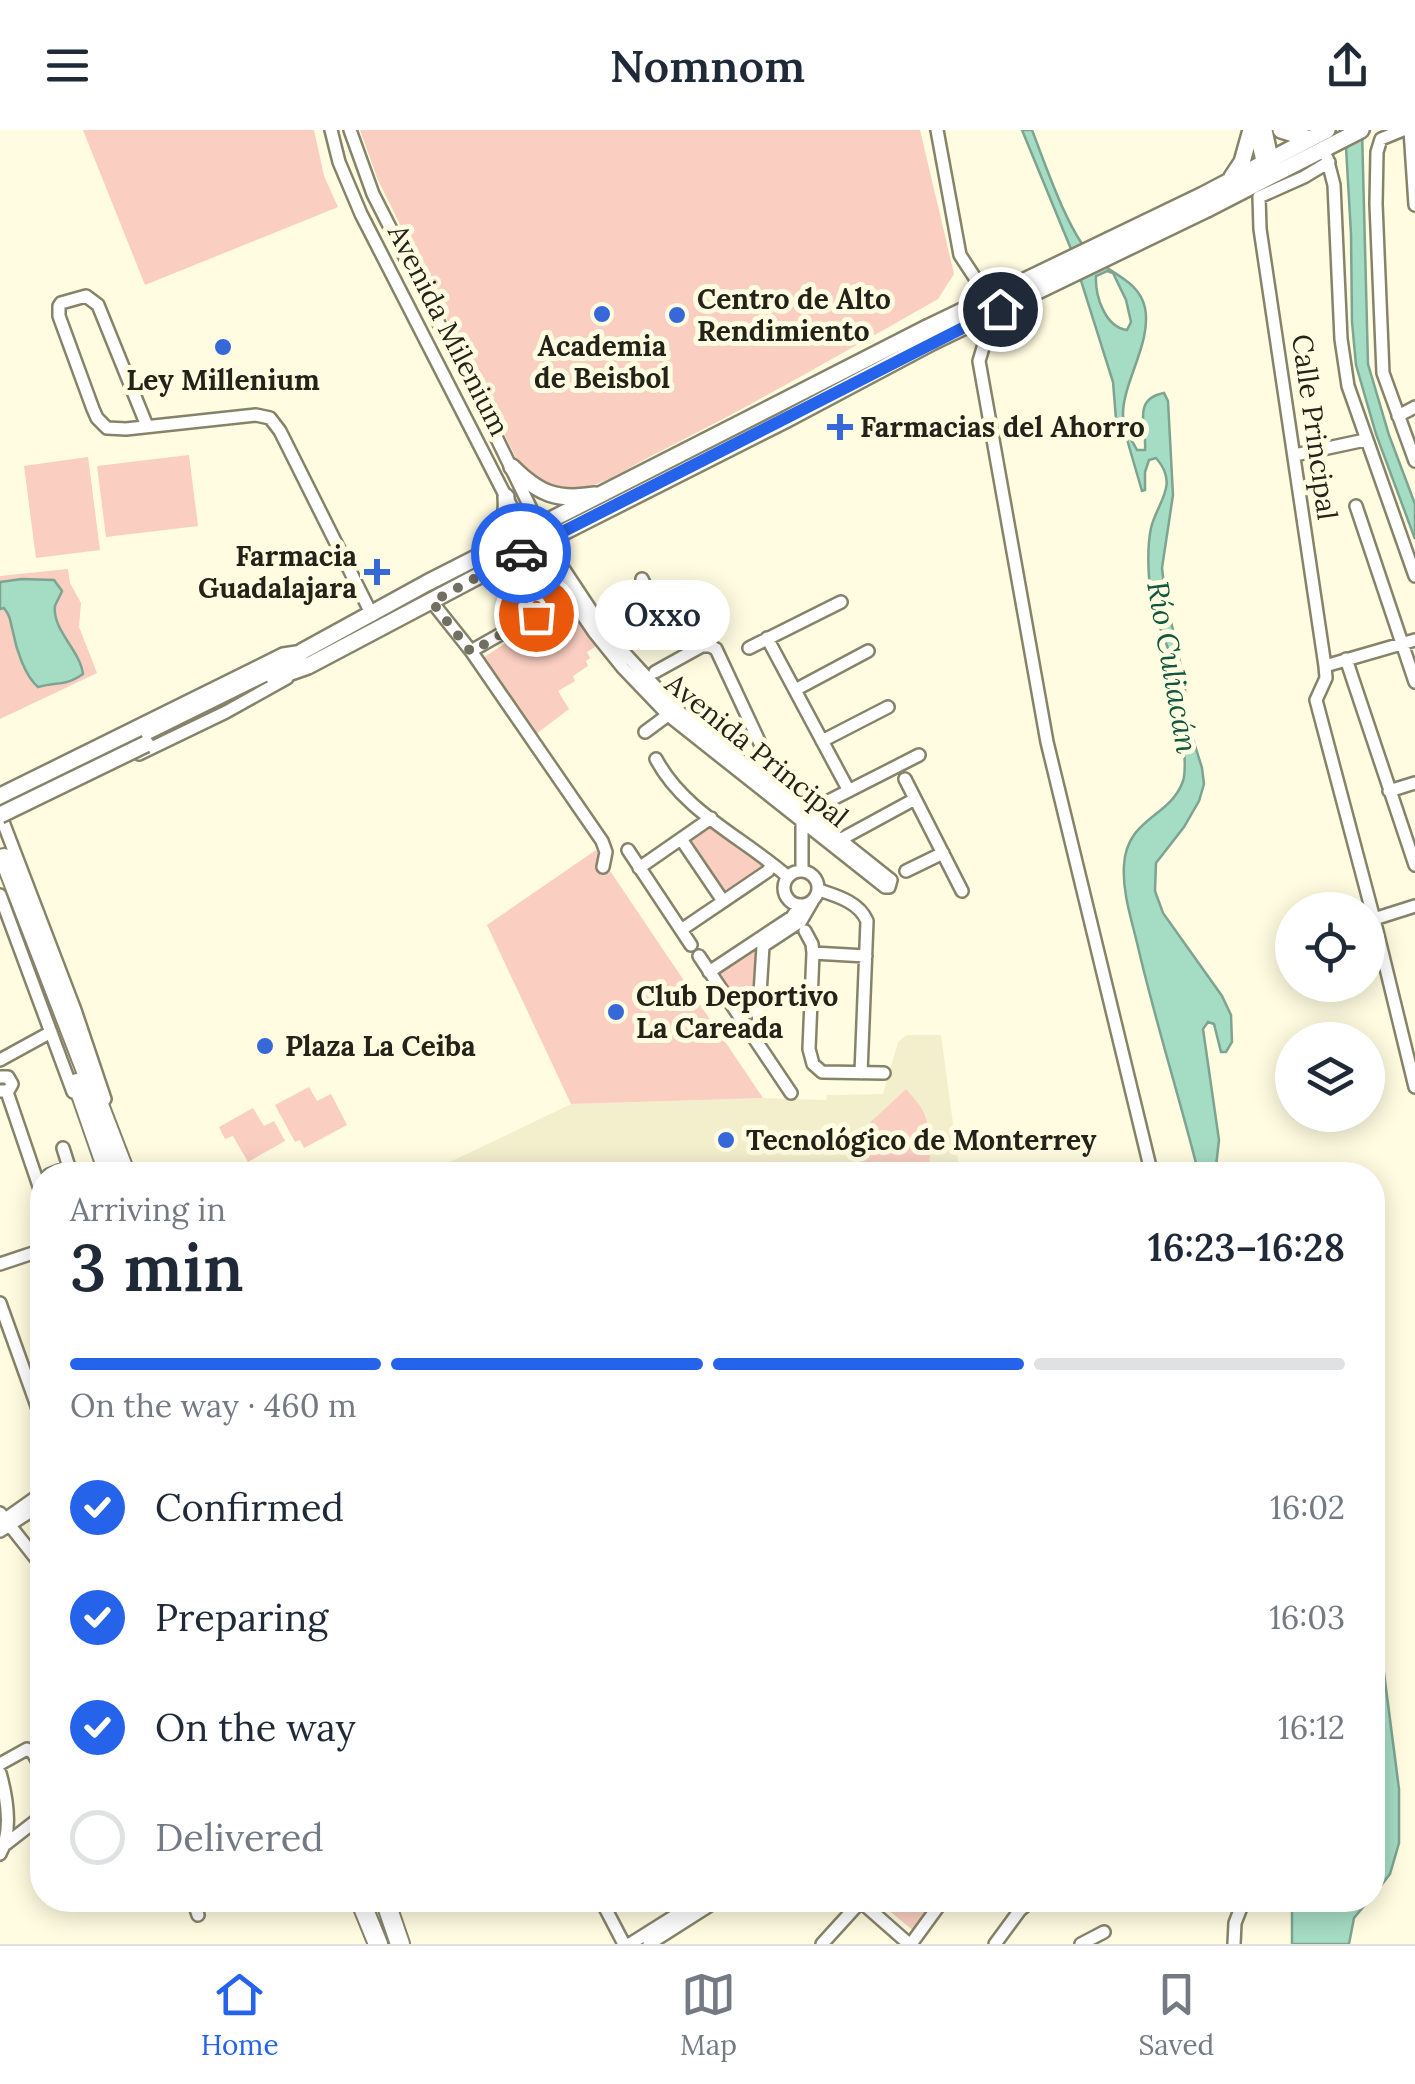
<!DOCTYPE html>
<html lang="en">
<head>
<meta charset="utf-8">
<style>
	:root { --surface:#fff; --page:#f2f2f3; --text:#1f2937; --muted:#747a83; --line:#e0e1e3; --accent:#2563eb }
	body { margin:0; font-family:Lora,serif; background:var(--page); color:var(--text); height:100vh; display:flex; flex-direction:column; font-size:38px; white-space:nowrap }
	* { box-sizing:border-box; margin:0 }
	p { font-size:32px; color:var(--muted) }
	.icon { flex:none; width:55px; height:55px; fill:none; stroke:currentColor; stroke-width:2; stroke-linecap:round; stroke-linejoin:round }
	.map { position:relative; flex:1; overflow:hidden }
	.panel { position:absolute; left:30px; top:1032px; width:1355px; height:750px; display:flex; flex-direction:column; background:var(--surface); border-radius:40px; box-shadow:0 5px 25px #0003 }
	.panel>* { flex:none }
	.tools { position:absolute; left:1275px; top:762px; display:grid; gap:20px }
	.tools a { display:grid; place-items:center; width:110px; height:110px; border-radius:50%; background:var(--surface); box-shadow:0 5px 25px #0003; font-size:50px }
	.pin { position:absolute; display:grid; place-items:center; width:85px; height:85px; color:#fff; margin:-42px; border:5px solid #fff; border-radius:50%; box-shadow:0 2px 10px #0007 }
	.courier { position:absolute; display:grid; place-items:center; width:100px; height:100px; margin:-50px; border:8px solid #2563eb; border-radius:50%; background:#fff; color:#222; box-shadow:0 2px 12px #0007 }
	.bubble { position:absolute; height:70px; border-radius:35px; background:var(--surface); box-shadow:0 5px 25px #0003; font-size:32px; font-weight:600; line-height:70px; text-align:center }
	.head em { font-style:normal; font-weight:600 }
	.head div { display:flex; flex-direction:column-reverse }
	.head { display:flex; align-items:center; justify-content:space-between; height:170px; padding:0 40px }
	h1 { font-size:65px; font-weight:600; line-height:75px }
	.bar { display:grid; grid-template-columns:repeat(4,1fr); gap:15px 10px; align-content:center; height:120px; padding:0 40px }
	.bar i { height:12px; border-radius:8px; background:var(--line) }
	.bar .on { background:var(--accent) }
	.bar p { grid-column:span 4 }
	ol { padding:0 40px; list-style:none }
	li { display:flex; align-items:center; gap:30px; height:110px }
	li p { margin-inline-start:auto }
	li .icon { padding:10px; border-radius:50%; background:var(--accent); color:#fff; stroke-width:4 }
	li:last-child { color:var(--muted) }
	li i { width:55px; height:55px; border:5px solid var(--line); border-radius:50% }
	header { display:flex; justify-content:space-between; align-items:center; height:130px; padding:0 40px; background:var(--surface); font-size:45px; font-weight:600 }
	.menu { display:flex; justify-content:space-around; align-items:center; height:140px; border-top:2px solid var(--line); background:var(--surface); font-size:28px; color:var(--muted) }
	.menu a { display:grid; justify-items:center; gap:5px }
	.menu .on { color:var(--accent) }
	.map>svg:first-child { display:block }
	.built { fill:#f3efcd }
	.green { fill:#facec1 }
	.water { fill:#a5dcc4; stroke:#7ea491; stroke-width:2.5; fill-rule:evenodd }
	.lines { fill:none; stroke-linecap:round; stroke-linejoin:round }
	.minor-casing { stroke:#86836b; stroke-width:16 }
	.major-casing { stroke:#86836b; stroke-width:20 }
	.highway-casing { stroke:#86836b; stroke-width:22 }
	.minor { stroke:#fff; stroke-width:11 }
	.major { stroke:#fff; stroke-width:15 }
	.highway { stroke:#fff; stroke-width:18 }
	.major-bridge-casing { stroke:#86836b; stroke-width:20; stroke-linecap:butt }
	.major-bridge { stroke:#fff; stroke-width:15 }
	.done { stroke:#716f5f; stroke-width:10; stroke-dasharray:0 18 }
	.route { stroke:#2563eb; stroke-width:12 }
	.poi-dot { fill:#3768d8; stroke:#fffce1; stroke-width:4 }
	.labels { text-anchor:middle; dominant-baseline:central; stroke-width:10; stroke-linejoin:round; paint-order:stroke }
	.poi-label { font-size:28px; font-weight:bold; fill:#242319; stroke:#fffce1; text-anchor:start }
	.street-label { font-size:28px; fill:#242319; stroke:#fffce1 }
	.water-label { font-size:30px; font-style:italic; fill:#105640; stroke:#fffce1 }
</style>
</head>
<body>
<header><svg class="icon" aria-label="menu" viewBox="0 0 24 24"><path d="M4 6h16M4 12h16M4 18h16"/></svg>Nomnom<svg class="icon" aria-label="share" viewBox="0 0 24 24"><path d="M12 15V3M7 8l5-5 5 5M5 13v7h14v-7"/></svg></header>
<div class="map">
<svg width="1415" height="1814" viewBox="0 0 1415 1814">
	<rect width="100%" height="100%" fill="#fffce1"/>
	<!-- built -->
	<path class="built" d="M906 905H941L960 1045H423L571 974 763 968 826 970 827 965 883 964 898 912Z"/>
	<!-- green -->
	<path class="green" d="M83 0H314L324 46 338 77 145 155Z
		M360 0H920L954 144 938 169C845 222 752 275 657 323 631 336 602 357 573 360 551 363 535 350 520 336L378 50Z
		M189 325 198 396 106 407 97 336Z
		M88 327 100 420 36 428 24 336Z
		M68 439 70 453 81 473 79 497 97 543 0 589V446Z
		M568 471 596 516 587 522 590 528 586 531 588 536 573 546 575 551 558 561 569 579 536 604 483 528Z
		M713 690 766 734 724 761 689 706Z
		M596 720 763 968 571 974 487 795Z
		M760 815 754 895 719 842Z
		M309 957 317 971 331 964 347 995 304 1018 300 1010 295 1012 275 975Z
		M906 959C911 965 918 972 922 979 932 998 933 1025 926 1045H867L842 1019Z
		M253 978 264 996 274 991 285 1011 248 1032 233 1006 225 1009 219 997Z
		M876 1770H909L926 1784 915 1802Z"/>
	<!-- water -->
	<path class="water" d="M1022 0H1032C1045 33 1070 110 1097 131 1115 145 1140 153 1145 178 1152 212 1123 252 1123 284 1123 296 1131 309 1137 320H1145C1147 298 1131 269 1164 263L1168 271 1173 365 1162 438 1165 464 1185 555V583L1202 638 1204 654 1199 671 1184 697 1156 733 1155 761 1163 783 1222 866 1231 885 1232 912 1226 922H1221L1214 894 1208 892 1203 899 1219 1010 1215 1045H1199C1180 969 1156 894 1138 817 1132 791 1122 762 1124 735 1127 687 1170 688 1183 651 1189 635 1177 550 1172 531 1165 506 1152 485 1150 459 1148 439 1147 417 1151 398 1157 372 1180 355 1156 328L1149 330 1145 342V360L1142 361 1126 306 1116 289 1113 252 1071 119ZM1107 141 1113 143 1126 170 1131 192 1127 200C1105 197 1095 166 1096 146Z
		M1345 0H1362L1368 234 1389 305 1415 374V409L1376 304 1356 235 1352 192 1351 104Z
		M22 449 54 450 62 461C62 462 55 475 55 476 52 500 80 520 83 544 64 557 58 551 38 557 25 546 16 519 13 502 10 491 11 487 4 478L0 479V452Z
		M1372 1450 1399 1659V1713L1390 1744 1373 1766Z
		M1292 1770H1369L1354 1788 1349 1814H1292Z"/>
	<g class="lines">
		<defs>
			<path id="minor" d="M331 0 339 32 361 84 506 367 527 404 594 502 623 538 668 585 885 757H889L891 750 676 579 606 503 551 420 484 282 373 64 350 0
				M937 0 960 125 981 157 989 182 988 201 979 231 1047 612 1152 1045
				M1255 0 1264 40
				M1266 0 1273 33
				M1403 0 1381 9 1377 22 1376 74 1383 243 1415 331
				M1410 0 1415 75
				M1327 28 1334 55 1341 209 1348 256 1415 446
				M1329 32 1304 47 1259 67 1260 99 1325 536 1326 548 1316 570 1374 789 1415 957
				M1398 286 1415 277
				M147 296 98 175 86 166 61 173 59 176V186L93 279 97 288 107 298 126 299 256 285 270 288 280 301 372 485
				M1295 325 1365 310
				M1356 376 1415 552
				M432 472 471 521 602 711 606 722 603 737
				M606 503 653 478V472L642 449
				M767 508 849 661
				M749 518 841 472
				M471 521 568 466
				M1346 529 1415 735
				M1325 536 1415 510
				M655 542 702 516H710L716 519 765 624 748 637
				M795 560 868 521
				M645 602 672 582
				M822 611 888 577
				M139 624 226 582 287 548
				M656 629C684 682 744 708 788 747
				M905 649 962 761
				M1389 661 1415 653
				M0 664 283 524 303 521
				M0 684 75 880 105 969
				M681 709 723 771
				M836 712 915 669
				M628 720 691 815
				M639 738 711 688
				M784 758a17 17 0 1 1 34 0a17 17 0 1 1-34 0Z
				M802 741V691L807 682 919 625
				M906 741 943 723
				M819 760C837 766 859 772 867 791L861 943
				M0 765 73 962
				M1374 789 1415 776
				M681 800 768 741 772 734
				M805 801 812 814 813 823 809 919 813 934 822 942 884 943
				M763 816 801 791 812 772
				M813 823 866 826
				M699 826 791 963
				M709 842 792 787 800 775
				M757 912 763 816
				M0 930 51 902
				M0 947H8L12 954 8 961H0
				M7 962 42 1065
				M49 1045 69 1037 63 1018
				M0 1134 42 1120
				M0 1173 42 1290
				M0 1383 42 1436
				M1 1392 42 1363
				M0 1401 42 1374
				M0 1634 27 1619 33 1623 42 1639
				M0 1643C7 1668 13 1700 0 1724
				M6 1714 42 1686
				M193 1770 198 1785
				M601 1770 624 1814
				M859 1770 909 1814
				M630 1814 700 1770
				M649 1814 718 1770
				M822 1814 862 1770
				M911 1814 943 1770
				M995 1814 1020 1780 1032 1770
				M1081 1814 1104 1802
				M1234 1814 1235 1793 1244 1770"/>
			<path id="major" d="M1281 0 1310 9
				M1232 47 1242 32 1251 0
				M1203 65 1327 0
				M1207 79 1361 0
				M512 337C539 364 557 371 595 365
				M486 422C501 404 508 390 506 367
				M274 548 308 536 518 425 785 290 932 212
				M0 674 292 530 303 521 427 453 927 198"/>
			<path id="highway" d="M4 728 126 1045
				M77 953 109 1045
				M360 1770 378 1814
				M385 1770 400 1814"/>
		</defs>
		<!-- minor casing -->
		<use href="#minor" class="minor-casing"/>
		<!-- major casing -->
		<use href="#major" class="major-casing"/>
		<!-- highway casing -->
		<use href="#highway" class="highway-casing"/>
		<!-- minor -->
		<use href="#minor" class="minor"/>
		<!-- major -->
		<use href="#major" class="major"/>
		<!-- highway -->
		<use href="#highway" class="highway"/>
		<defs>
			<path id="major-bridge" d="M927 198 1203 65
				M932 212 1207 79
				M0 685 146 614"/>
		</defs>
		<!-- major-bridge casing -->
		<use href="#major-bridge" class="major-bridge-casing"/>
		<!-- major-bridge -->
		<use href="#major-bridge" class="major-bridge"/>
	</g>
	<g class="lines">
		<!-- done -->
		<path class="done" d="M521 423 432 472 471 522 536 484"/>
		<!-- route -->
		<path class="route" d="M521 423 1000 179"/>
	</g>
	<!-- markers -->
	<g class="poi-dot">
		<circle cx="602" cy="184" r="10"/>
		<circle cx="677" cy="185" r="10"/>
		<circle cx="223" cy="217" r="10"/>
		<path d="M835 282h10v10h10v10h-10v10h-10v-10h-10v-10h10z"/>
		<path d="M372 427h10v10h10v10h-10v10h-10v-10h-10v-10h10z"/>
		<circle cx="616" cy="882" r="10"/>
		<circle cx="265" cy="916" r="10"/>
		<circle cx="726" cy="1010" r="10"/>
	</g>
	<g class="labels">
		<!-- poi labels -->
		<g class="poi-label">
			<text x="697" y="169">Centro de Alto<tspan x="697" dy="32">Rendimiento</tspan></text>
			<text x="602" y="216" text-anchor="middle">Academia<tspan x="602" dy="32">de Beisbol</tspan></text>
			<text x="223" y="250" text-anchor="middle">Ley Millenium</text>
			<text x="860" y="297">Farmacias del Ahorro</text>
			<text x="357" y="426" text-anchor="end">Farmacia<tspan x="357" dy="32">Guadalajara</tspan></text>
			<text x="636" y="866">Club Deportivo<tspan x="636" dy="32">La Careada</tspan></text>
			<text x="285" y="916">Plaza La Ceiba</text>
			<text x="746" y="1010">Tecnológico de Monterrey</text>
		</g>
		<!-- street labels -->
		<g class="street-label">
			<text transform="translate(449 200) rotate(63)">Avenida Milenium</text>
			<text transform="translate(1315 297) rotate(82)">Calle Principal</text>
			<text transform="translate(757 620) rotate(39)">Avenida Principal</text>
		</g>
		<!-- water labels -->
		<g class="water-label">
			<text transform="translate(1173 537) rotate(80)">Río Culiacán</text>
		</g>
	</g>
</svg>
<div class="tools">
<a><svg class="icon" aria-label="locate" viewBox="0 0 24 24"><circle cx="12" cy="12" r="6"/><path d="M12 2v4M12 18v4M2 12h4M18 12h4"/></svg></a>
<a><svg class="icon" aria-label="layers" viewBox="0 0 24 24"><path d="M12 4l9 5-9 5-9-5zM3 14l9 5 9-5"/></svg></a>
</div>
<div class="pin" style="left:536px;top:484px;background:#ea580c"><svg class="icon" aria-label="bag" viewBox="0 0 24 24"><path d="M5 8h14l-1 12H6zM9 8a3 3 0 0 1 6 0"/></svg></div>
<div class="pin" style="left:1000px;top:179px;background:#1f2937"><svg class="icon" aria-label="home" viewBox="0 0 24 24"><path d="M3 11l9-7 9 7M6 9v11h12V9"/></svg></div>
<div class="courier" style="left:521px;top:423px"><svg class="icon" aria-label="car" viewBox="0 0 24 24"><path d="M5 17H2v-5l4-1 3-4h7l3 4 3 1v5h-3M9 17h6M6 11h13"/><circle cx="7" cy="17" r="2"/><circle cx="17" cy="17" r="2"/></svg></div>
<div class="bubble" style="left:595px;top:450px;width:135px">Oxxo</div>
<section class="panel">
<div class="head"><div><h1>3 min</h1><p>Arriving in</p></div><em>16:23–16:28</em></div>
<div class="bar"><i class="on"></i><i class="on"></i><i class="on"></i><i></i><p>On the way · 460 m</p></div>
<ol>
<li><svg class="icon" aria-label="check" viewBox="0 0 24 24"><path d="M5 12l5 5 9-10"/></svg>Confirmed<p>16:02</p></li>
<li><svg class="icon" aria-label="check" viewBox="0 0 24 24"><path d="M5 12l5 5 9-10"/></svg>Preparing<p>16:03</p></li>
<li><svg class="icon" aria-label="check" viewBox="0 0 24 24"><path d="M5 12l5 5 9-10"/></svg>On the way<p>16:12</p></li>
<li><i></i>Delivered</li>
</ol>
</section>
</div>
<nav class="menu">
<a class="on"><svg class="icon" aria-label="home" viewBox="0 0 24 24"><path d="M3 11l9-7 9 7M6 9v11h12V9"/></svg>Home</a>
<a><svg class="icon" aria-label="map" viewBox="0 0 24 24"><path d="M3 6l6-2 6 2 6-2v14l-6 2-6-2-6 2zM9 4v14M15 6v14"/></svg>Map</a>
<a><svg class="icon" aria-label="saved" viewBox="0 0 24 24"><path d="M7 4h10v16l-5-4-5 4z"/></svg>Saved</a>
</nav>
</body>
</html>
